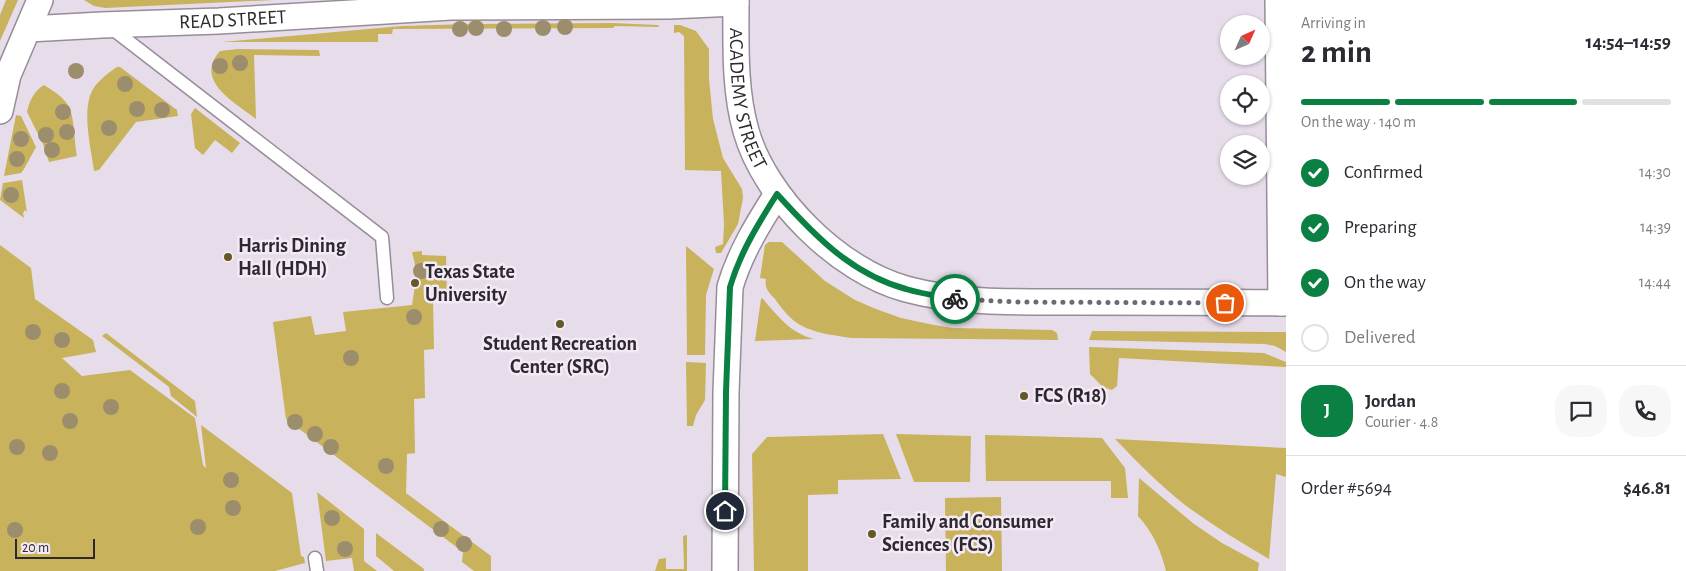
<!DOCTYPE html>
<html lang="en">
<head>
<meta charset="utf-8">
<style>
	:root { --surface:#fff; --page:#f7f7f7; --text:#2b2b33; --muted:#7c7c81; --line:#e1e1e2; --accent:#0b8043 }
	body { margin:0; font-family:"Alegreya Sans",sans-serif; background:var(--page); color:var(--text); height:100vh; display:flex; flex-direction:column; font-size:19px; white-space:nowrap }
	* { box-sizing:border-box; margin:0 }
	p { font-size:16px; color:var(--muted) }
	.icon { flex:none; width:28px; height:28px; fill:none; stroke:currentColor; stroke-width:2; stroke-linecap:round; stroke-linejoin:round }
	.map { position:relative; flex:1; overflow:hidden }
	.details { display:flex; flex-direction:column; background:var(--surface); width:400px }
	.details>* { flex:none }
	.needle { width:32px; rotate:45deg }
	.buttons { position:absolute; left:1220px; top:15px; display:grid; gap:10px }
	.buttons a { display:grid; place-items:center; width:50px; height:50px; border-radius:50%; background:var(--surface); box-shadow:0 1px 4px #0004; font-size:25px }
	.scale { position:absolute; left:15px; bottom:12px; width:80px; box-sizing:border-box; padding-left:5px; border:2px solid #2d292e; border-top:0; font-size:14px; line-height:18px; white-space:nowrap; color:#2d292e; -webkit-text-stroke:4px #f4e9f7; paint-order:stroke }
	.pin { position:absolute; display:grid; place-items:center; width:42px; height:42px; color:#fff; margin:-21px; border:2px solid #fff; border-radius:50%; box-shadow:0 1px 5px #0007 }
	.courier { position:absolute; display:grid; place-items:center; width:50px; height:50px; margin:-25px; border:4px solid #0b8043; border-radius:50%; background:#fff; color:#222; box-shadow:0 1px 6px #0007 }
	.overview em { font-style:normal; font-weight:700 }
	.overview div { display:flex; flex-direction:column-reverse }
	.overview { display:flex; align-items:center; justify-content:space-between; height:85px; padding:0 15px }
	h1 { font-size:32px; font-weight:700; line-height:38px }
	.bar { display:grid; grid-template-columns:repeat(4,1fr); gap:8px 5px; align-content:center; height:60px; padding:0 15px }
	.bar i { height:6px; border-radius:4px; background:var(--line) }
	.bar .current { background:var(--accent) }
	.bar p { grid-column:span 4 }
	.line { display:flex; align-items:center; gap:12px; padding:0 15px; border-top:1px solid var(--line) }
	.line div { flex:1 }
	.round { display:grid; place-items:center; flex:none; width:52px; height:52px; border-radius:20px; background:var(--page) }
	ol { padding:0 15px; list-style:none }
	li { display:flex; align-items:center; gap:15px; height:55px }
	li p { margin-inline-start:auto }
	li .icon { padding:5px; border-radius:50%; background:var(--accent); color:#fff; stroke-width:4 }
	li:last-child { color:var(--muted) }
	li i { width:28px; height:28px; border:2px solid var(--line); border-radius:50% }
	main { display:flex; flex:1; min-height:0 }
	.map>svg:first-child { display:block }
	.green { fill:#c8b25c }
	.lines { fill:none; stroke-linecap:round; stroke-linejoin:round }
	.lane-casing { stroke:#968d99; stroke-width:15 }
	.street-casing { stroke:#968d99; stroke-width:28 }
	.lane { stroke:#fff; stroke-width:12 }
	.street { stroke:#fff; stroke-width:25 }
	.tree { fill:#9c8e6c }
	.done { stroke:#6e6870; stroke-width:5; stroke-dasharray:0 9 }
	.route { stroke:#0b8043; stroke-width:6 }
	.poi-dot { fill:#645825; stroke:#f4e9f7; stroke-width:2 }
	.labels { text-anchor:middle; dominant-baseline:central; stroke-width:5; stroke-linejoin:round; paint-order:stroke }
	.street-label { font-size:20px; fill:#2d292e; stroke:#f4e9f7 }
	.poi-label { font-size:20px; font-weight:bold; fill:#2d292e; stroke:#f4e9f7; text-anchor:start }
</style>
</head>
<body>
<main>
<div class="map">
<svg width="1286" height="571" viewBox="0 0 1286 571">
	<rect width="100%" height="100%" fill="#e7dcea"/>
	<!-- green -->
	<path class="green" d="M6 0H18L0 41V15Z
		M84 0H274L105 8 94 6Z
		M612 23 658 25 659 27 615 26 613 28 393 29 392 34H378V42H222L402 26 470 24Z
		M674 25H680L696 31 709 49V79L713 119 723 158 742 189 743 198 738 224 721 253H716L715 247 723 244 724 224 721 171 685 170 684 36 679 32 674 33Z
		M238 49 319 50 320 56 254 55 256 119C236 103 193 81 220 51Z
		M117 67H120L177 110 178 116 136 122 99 170 94 171C91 147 81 110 93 89 99 80 108 73 117 67Z
		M44 85C52 90 62 96 68 105 75 117 74 142 77 156L49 162 43 144 27 112C29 101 35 90 44 85Z
		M195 108 240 143 232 153 215 140 203 155 195 148 191 114Z
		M16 115 21 116 36 147 24 169 21 173 4 176Z
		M22 180 27 212 25 210 23 213 24 218 0 200 3 183Z
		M769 242H782L825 281 855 300 876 309 901 318 934 325 953 328 1052 330 1057 333 1058 340 852 338C832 335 809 333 793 320 786 314 780 306 775 299 769 293 764 288 766 279L760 278 765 245Z
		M0 245 31 268 35 299 93 340 96 352 62 358 82 376 130 370 195 418 203 465 206 468 201 425 292 493 301 556 304 557 305 563 275 571H0Z
		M686 246 714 269 706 295 705 355H687Z
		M422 251V255L446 256 447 299 433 300 434 349 424 350 425 398 414 399 415 453 407 454 406 493 491 556V571H474L462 562 463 552 286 419 273 322 311 316 315 335 346 331 343 312 412 305 417 273 412 252Z
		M762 298C778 316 790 333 814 339L755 341 761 299Z
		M1092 331 1286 332V352L1275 346 1265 344 1089 340Z
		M106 333 195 401 197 417 171 396 169 387 102 336Z
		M1089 347 1264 353 1286 362V367L1119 358 1117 386 1112 390 1103 387 1090 374Z
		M686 362 706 363 705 400 696 415 693 426H687Z
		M883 434 901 479 838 480V494L808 495V571H754L752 454 767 437Z
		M896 434 971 436 970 482H914Z
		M985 435 1102 438 1125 468 1128 498H1111V481H986Z
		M1115 439 1286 448V477L1276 474 1269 559C1240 542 1212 525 1185 505 1160 485 1137 462 1115 439Z
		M1139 478 1194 524 1222 543 1259 563 1258 571H1166C1161 550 1152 531 1138 516Z
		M317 492 364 529V561L377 571H354L352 558 326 561Z
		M1001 497 1002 571H946L945 498Z
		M376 533 424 569V571H394L376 556Z
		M687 535V571H655L659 559 666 558V569H684L683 536Z"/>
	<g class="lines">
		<defs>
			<path id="lane" d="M110 27 382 237 387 298
				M315 558 317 571"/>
			<g id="street">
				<path id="s1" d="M736 0C736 43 734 89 746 131 765 198 839 271 906 289 961 304 1019 302 1075 302 1145 302 1216 302 1286 303"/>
				<path d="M1278 0 1281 303"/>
				<path id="s2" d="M28 29 102 25 219 21 451 7 669 6 736 3"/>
				<path d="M0 111 8 75 40 0"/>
				<path d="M725 571 726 392 730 287C740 253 758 224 777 194"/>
			</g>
		</defs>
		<!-- lane casing -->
		<use href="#lane" class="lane-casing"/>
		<!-- street casing -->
		<use href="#street" class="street-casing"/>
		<!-- lane -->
		<use href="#lane" class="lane"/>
		<!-- street -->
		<use href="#street" class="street"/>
	</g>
	<!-- trees -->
	<g class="tree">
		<circle cx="565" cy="27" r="8"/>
		<circle cx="476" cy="28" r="8"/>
		<circle cx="543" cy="28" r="8"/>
		<circle cx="460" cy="29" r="8"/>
		<circle cx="504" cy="29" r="8"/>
		<circle cx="240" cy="63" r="8"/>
		<circle cx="220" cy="66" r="8"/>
		<circle cx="76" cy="71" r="8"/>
		<circle cx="125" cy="84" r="8"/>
		<circle cx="137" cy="109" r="8"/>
		<circle cx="162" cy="110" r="8"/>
		<circle cx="63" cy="112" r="8"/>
		<circle cx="109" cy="128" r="8"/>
		<circle cx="67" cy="132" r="8"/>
		<circle cx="46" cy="135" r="8"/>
		<circle cx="21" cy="139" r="8"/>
		<circle cx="52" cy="150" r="8"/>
		<circle cx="17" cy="159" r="8"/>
		<circle cx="11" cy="195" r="8"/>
		<circle cx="421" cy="271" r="8"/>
		<circle cx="414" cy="317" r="8"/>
		<circle cx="33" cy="332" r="8"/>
		<circle cx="62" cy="340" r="8"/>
		<circle cx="351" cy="358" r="8"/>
		<circle cx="62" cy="391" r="8"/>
		<circle cx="111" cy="407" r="8"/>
		<circle cx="70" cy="421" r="8"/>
		<circle cx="295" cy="422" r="8"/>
		<circle cx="315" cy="434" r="8"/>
		<circle cx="17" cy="447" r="8"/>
		<circle cx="331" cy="447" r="8"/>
		<circle cx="50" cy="453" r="8"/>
		<circle cx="386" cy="466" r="8"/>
		<circle cx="231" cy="480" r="8"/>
		<circle cx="233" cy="508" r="8"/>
		<circle cx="332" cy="518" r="8"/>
		<circle cx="198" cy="527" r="8"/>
		<circle cx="441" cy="529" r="8"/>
		<circle cx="15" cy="530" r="8"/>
		<circle cx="464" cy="544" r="8"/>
		<circle cx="345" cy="549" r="8"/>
	</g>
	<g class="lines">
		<!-- done -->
		<path class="done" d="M955 299 1017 302 1225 303"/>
		<!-- route -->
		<path class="route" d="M725 511 726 392 730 287C740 253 758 224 777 194 814 235 851 274 906 289 922 294 939 296 955 299"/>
	</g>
	<!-- markers -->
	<g class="poi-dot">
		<circle cx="228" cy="257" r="5"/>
		<circle cx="415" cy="283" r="5"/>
		<circle cx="560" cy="324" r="5"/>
		<circle cx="1024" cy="396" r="5"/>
		<circle cx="872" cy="534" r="5"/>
	</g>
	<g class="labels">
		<!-- street labels -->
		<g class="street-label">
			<text stroke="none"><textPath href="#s2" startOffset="205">READ STREET</textPath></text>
			<text stroke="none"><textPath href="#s1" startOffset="100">ACADEMY STREET</textPath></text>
		</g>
		<!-- poi labels -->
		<g class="poi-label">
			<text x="238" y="246">Harris Dining<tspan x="238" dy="23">Hall (HDH)</tspan></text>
			<text x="425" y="272">Texas State<tspan x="425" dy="23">University</tspan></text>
			<text x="560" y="344" text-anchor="middle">Student Recreation<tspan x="560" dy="23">Center (SRC)</tspan></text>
			<text x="1034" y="396">FCS (R18)</text>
			<text x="882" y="522">Family and Consumer<tspan x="882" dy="23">Sciences (FCS)</tspan></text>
		</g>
	</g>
</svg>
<div class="buttons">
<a><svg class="needle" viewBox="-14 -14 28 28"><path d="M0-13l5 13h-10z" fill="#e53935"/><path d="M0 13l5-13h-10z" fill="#7c7c81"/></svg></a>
<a><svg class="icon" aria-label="locate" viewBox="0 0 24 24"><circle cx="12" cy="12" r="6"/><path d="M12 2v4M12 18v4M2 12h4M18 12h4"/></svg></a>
<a><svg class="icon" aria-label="layers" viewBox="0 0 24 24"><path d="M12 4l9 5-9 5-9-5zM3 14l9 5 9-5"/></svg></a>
</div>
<div class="scale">20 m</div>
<div class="pin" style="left:1225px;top:303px;background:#ea580c"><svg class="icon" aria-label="bag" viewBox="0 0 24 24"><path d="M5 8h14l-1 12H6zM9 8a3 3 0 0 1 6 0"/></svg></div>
<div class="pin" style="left:725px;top:511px;background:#1f2937"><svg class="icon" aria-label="home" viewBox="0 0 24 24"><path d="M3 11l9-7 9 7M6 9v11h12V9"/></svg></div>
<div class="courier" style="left:955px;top:299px"><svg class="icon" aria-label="bike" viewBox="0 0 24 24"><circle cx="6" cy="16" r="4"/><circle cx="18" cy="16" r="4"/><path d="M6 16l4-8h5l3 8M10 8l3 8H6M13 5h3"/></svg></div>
</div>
<section class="details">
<div class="overview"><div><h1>2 min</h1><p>Arriving in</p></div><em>14:54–14:59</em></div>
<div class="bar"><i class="current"></i><i class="current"></i><i class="current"></i><i></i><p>On the way · 140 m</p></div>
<ol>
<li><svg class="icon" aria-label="check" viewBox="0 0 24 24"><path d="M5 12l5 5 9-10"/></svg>Confirmed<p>14:30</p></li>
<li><svg class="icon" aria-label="check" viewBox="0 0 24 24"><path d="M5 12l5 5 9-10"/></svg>Preparing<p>14:39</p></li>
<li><svg class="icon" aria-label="check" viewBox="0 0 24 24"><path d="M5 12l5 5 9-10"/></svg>On the way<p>14:44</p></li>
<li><i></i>Delivered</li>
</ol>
<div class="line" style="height:90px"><b class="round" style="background:var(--accent);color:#fff">J</b><div><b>Jordan</b><p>Courier · 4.8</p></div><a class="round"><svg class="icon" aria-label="chat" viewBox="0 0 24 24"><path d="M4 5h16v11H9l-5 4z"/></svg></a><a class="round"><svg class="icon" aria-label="phone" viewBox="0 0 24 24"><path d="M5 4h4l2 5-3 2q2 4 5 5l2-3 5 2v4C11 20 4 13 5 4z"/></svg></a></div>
<div class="line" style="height:65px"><div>Order #5694</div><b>$46.81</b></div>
</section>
</main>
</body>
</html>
